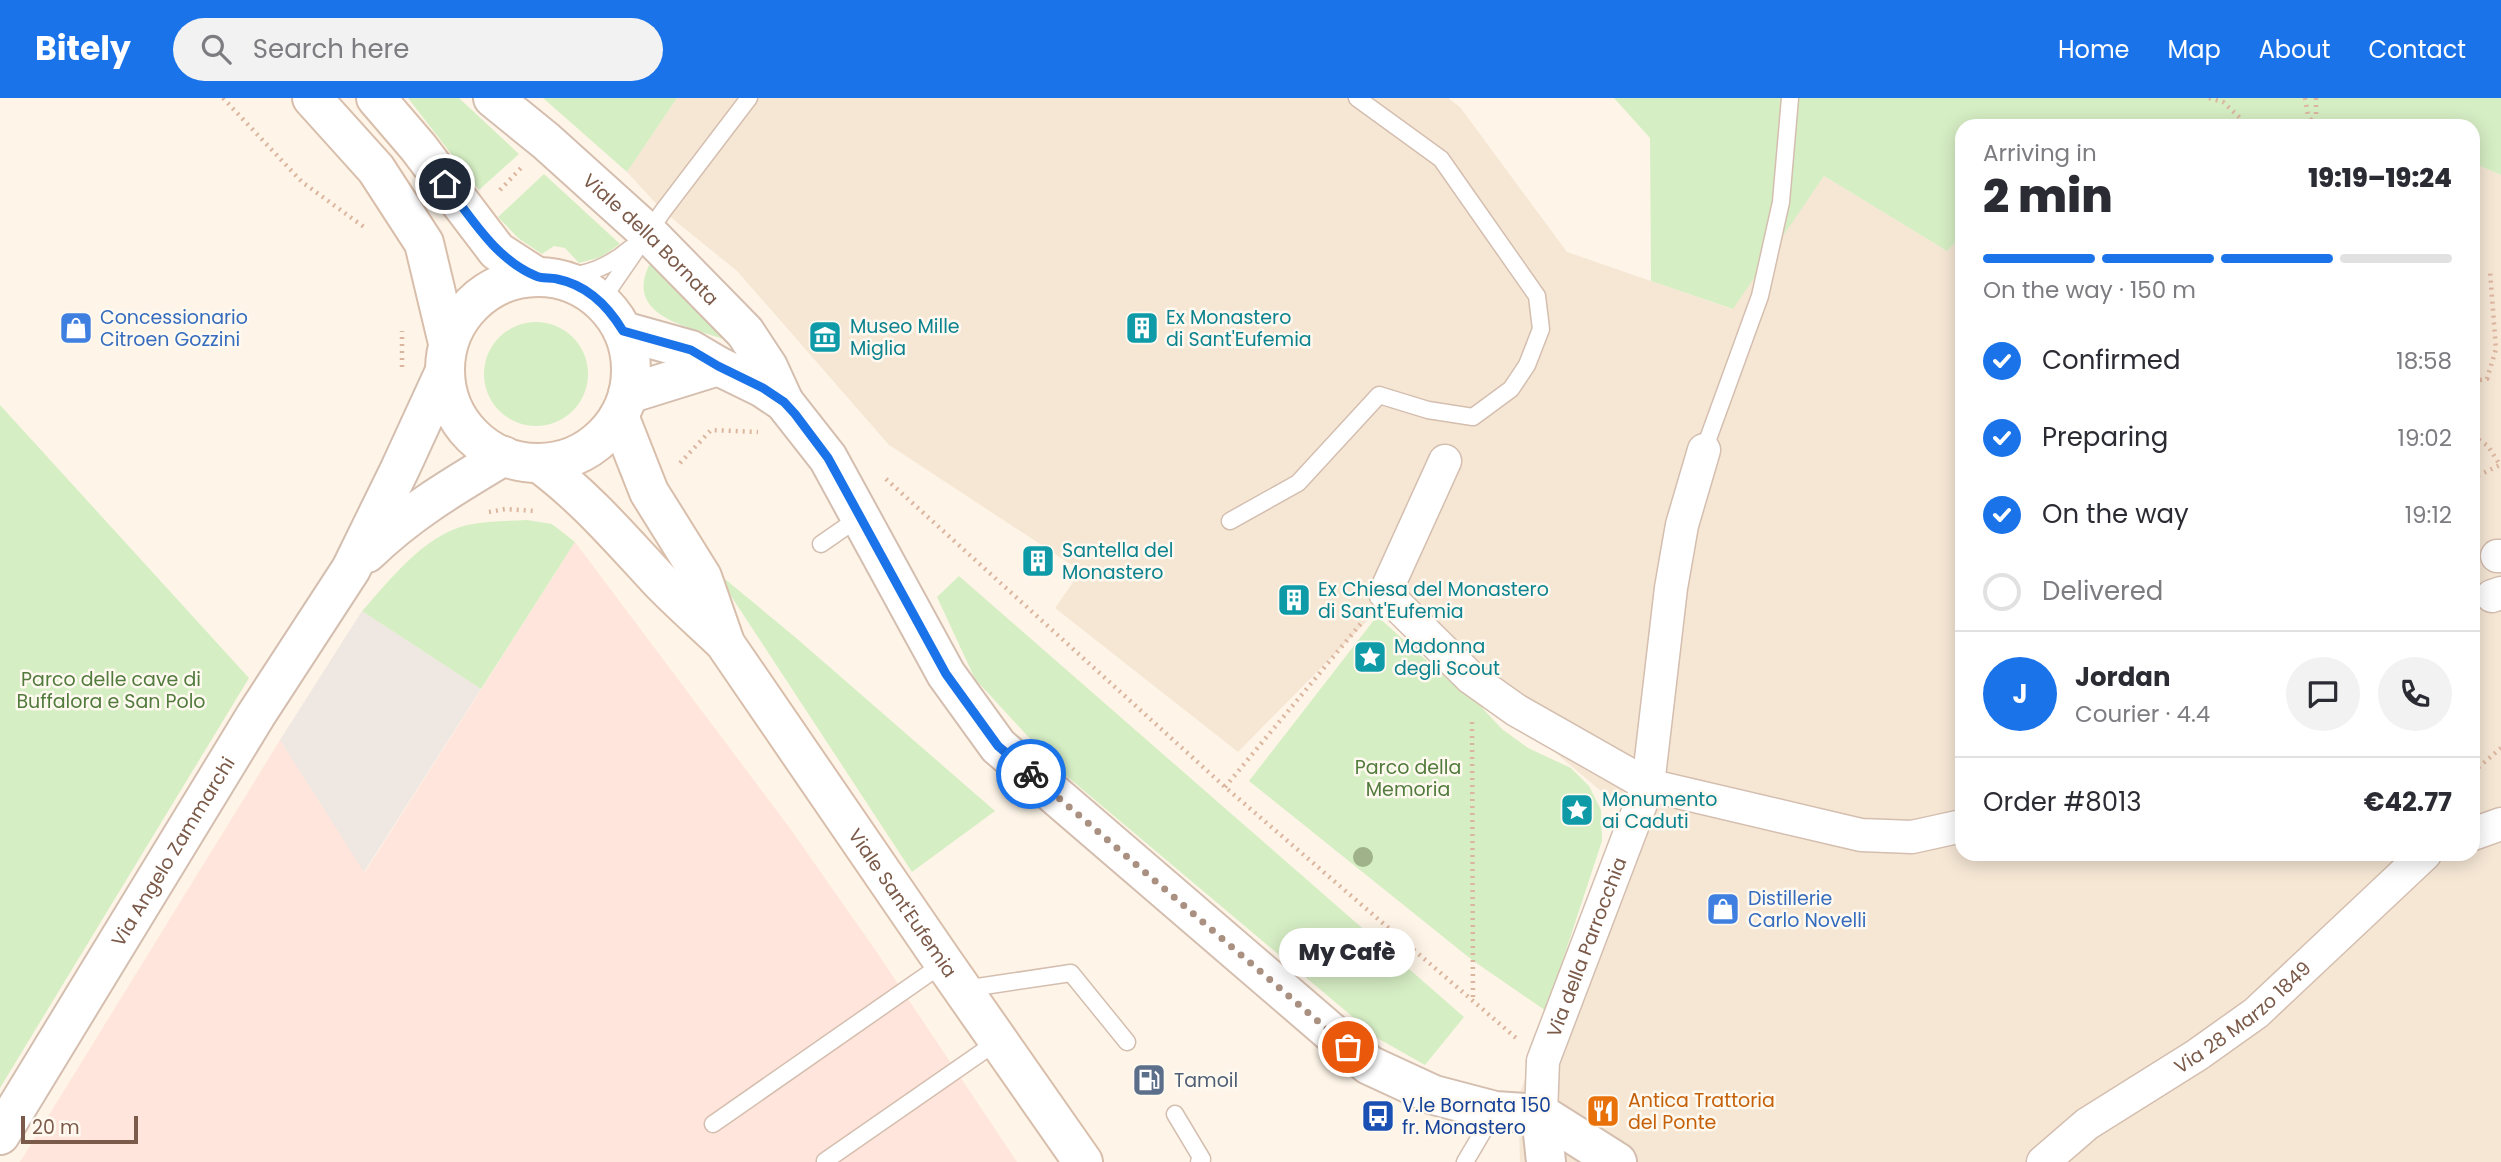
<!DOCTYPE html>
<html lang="en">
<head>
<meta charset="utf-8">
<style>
	:root { --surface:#fff; --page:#f2f2f3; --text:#2b2b33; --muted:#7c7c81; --line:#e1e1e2; --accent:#1a73e8 }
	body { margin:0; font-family:Poppins,sans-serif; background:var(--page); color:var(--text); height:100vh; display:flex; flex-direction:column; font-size:26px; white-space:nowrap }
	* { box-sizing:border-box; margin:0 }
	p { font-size:23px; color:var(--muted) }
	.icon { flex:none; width:38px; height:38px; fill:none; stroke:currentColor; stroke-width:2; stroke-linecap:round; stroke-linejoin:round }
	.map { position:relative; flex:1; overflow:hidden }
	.side { position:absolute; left:1955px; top:21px; width:525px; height:742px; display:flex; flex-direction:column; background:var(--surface); border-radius:21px; box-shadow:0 4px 18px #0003 }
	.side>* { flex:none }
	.scale { position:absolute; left:21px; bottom:18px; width:117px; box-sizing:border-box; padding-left:7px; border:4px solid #7b5a49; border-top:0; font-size:19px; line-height:24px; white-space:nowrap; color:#7b5a49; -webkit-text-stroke:5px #fff9f0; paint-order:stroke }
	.pin { position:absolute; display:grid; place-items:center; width:60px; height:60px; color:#fff; margin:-30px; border:4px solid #fff; border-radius:50%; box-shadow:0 2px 7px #0007 }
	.courier { position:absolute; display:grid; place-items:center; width:70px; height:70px; margin:-35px; border:5px solid #1a73e8; border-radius:50%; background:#fff; color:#222; box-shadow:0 2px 9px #0007 }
	.bubble { position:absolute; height:49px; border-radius:24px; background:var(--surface); box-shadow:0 4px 18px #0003; font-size:23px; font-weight:800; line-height:49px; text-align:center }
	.head em { font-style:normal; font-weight:800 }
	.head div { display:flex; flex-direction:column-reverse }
	.head { display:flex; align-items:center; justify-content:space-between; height:119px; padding:0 28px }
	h1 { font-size:46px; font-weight:800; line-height:52px }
	.bar { display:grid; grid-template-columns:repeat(4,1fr); gap:10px 7px; align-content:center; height:84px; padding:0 28px }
	.bar i { height:9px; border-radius:5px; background:var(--line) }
	.bar .current { background:var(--accent) }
	.bar p { grid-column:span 4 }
	.line { display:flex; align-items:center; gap:18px; padding:0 28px; border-top:2px solid var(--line) }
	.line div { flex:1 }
	.round { display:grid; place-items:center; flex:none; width:74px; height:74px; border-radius:37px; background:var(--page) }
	ol { padding:0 28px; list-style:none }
	li { display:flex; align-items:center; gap:21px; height:77px }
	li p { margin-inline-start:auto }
	li .icon { padding:7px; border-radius:50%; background:var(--accent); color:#fff; stroke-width:4 }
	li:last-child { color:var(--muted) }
	li i { width:38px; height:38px; border:4px solid var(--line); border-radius:50% }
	header { display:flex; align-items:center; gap:42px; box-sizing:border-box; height:98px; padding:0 35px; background:var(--accent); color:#fff }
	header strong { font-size:33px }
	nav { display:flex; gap:38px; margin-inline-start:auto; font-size:24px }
	.search { width:490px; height:63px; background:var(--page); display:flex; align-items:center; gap:18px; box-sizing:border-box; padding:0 24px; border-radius:38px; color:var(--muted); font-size:26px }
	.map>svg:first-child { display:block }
	.residential { fill:#f6e7d5 }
	.commercial { fill:#ffe5db }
	.industrial { fill:#efe7e1 }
	.green { fill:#d6eec4 }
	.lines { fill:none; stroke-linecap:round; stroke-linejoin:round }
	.service-casing { stroke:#d4beaf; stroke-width:19 }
	.minor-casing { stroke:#d4beaf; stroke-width:35 }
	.tertiary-casing { stroke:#d4beaf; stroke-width:42 }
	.secondary-casing { stroke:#d8beab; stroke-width:42 }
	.path { stroke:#dcb59f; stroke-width:4.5; stroke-dasharray:2 5; stroke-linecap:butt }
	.service { stroke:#fff; stroke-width:16 }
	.minor { stroke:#fff; stroke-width:32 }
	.tertiary { stroke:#fff; stroke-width:38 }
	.secondary { stroke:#fff; stroke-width:38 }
	.tree { fill:#9fb28a }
	.done { stroke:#a99081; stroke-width:7; stroke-dasharray:0 12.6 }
	.route { stroke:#1a73e8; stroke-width:9 }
	.labels { text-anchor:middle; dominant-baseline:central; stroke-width:5; stroke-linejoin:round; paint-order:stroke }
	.street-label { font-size:19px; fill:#7b5a49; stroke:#fff9f0 }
	.shop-label { font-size:19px; fill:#366cbe; stroke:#fff9f0; text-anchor:start }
	.culture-label { font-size:19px; fill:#0d838f; stroke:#fff9f0; text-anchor:start }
	.park-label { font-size:19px; fill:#517b3d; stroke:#fff9f0 }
	.service-label { font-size:19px; fill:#4e5e75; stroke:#fff9f0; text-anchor:start }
	.food-label { font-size:19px; fill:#c56008; stroke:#fff9f0; text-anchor:start }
	.transit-label { font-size:19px; fill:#164399; stroke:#fff9f0; text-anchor:start }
</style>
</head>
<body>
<header>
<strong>Bitely</strong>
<div class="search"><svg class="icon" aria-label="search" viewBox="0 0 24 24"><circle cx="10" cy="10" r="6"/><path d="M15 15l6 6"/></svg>Search here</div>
<nav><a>Home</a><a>Map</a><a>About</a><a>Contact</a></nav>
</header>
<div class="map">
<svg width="2501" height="1064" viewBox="0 0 2501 1064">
	<rect width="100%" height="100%" fill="#fef5e8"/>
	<!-- residential -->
	<path class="residential" d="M677 0H1448L1460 9 1567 154 1732 211 1824 78 1947 153 1962 138V756H2473V65L2501 77V1064H1520L1518 999 1628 716 1382 508 1238 654 1055 510 1081 473 889 347 737 173 663 113 627 74Z"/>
	<!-- commercial -->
	<path class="commercial" d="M575 444 789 729 876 853 1017 1064H20L280 642 365 774Z"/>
	<!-- industrial -->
	<path class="industrial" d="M362 513 481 591 364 774 280 642Z"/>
	<!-- green -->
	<path class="green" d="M408 0H459L519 56 479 92Z
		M543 0H677L627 74Z
		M1614 0H2501V77L2473 65V28H1962V138L1947 153 1824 78 1733 211 1651 183 1650 40Z
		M544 76 620 146 601 159 579 165 565 150 554 148 542 156 518 140 498 119Z
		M652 162 726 242C691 229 619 219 652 162Z
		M484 276a52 52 0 1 1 104 0a52 52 0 1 1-104 0Z
		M0 307 249 580 0 990Z
		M527 422 552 426 575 444 481 591 362 513C391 481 423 438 467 427 486 423 507 423 527 422Z
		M714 472 795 539 995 713 912 774Z
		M959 478 1464 919 1425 967 1379 941 1057 670 975 581 937 499Z
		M1377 518 1454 587 1471 598 1502 631 1528 650 1571 670 1589 688 1601 712 1602 743 1546 913 1472 862 1249 683Z"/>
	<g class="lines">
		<defs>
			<path id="service" d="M558 181C587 176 608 170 631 150
				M601 203 663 113 749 0
				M1704 352 1760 198 1781 104 1790 0
				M1230 423 1298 385 1379 297 1428 312 1473 319 1511 291 1527 267 1541 231 1537 198 1441 61 1357 0
				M821 446 860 419
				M964 891 1071 875 1127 944
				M1175 1016 1202 1061 1199 1064
				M713 1026 944 865
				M825 1063 998 943
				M1465 1064 1495 1013"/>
			<g id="minor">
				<path d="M1445 363 1385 495 1471 580 1516 612 1648 687 1861 737 1912 739 1962 728"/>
				<path d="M2497 458H2501"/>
				<path d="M2492 498 2501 495"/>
				<path d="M2473 736 2501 726"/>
				<path id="s1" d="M1541 1016 1543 963 1648 687 1671 490 1682 427 1704 352"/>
				<path id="s2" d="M2043 1064 2087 1026 2197 957 2256 915 2425 756"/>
			</g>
			<g id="tertiary">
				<path id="s3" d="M493 0 546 43 648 135 745 234 768 269 784 304"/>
				<path d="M623 233 691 252 718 268 763 290 784 304 828 360 946 576 998 648 1369 967 1434 997 1495 1013 1541 1016 1617 1064"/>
				<path d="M628 296 718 268"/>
				<path d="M367 455C409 414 454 388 504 358"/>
				<path d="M1541 1016 1546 1064"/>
				<path id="s4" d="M0 1037 256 617 351 471 400 371 445 273"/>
			</g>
			<g id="secondary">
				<path d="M312 0 376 71 424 145 448 245"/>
				<path d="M376 0 418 49 497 153 537 179"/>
				<circle cx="538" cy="272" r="93"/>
				<path d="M619 318 649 394 702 479 724 542"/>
				<path id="s5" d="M539 365C584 398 620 440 658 481 679 503 702 523 724 544L944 865 1083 1064"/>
			</g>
		</defs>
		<!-- service casing -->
		<use href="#service" class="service-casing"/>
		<!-- minor casing -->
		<use href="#minor" class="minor-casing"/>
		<!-- tertiary casing -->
		<use href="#tertiary" class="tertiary-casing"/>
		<!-- secondary casing -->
		<use href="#secondary" class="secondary-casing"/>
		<!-- path -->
		<path class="path" d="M223 0 302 84 364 129
			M2209 0 2223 4 2249 28
			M2305 0 2308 17 2315 28
			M2316 0V27
			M500 92 521 70
			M402 269V233
			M2473 283 2487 281 2496 251 2490 173
			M2473 338 2488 348 2500 367 2473 380
			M680 365 711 332 758 334
			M886 381 1225 689 1516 940
			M2473 409 2478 428
			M489 414 505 411 536 413
			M1472 624 1473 902
			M2473 674 2501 650
			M1225 689 1363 523"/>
		<!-- service -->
		<use href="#service" class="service"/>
		<!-- minor -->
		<use href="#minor" class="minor"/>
		<!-- tertiary -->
		<use href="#tertiary" class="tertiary"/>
		<!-- secondary -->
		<use href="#secondary" class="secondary"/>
	</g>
	<!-- trees -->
	<circle class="tree" cx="1363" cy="759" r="10"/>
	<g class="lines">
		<!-- done -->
		<path class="done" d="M1031 676 1348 949"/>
		<!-- route -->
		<path class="route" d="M445 86C471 119 495 161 536 178 542 181 550 179 557 181 587 187 608 208 623 233L691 252 718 268 763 290 784 304 795 316 828 360 946 576 998 648 1031 676"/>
	</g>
	<!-- icons -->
	<defs>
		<symbol id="shop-square" viewBox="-11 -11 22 22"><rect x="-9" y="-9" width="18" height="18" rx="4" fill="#3f7fe0" stroke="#fff9f0"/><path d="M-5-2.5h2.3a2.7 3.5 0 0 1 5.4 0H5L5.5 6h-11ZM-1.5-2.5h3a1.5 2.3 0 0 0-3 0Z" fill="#fff"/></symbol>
		<symbol id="building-square" viewBox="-11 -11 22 22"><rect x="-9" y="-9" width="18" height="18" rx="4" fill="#0f9aa8" stroke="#fff9f0"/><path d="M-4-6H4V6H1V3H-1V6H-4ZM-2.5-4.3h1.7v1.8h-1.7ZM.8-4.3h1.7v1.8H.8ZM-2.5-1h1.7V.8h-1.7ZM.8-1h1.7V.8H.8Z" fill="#fff"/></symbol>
		<symbol id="museum-square" viewBox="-11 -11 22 22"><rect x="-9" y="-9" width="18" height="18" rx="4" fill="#0f9aa8" stroke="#fff9f0"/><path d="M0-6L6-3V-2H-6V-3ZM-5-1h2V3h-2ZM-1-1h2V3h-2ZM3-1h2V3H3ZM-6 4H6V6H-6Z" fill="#fff"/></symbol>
		<symbol id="sight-square" viewBox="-11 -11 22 22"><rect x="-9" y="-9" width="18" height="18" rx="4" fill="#0f9aa8" stroke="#fff9f0"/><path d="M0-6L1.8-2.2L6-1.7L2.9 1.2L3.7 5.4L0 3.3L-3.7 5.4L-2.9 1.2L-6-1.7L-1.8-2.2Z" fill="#fff"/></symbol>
		<symbol id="fuel-square" viewBox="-11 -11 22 22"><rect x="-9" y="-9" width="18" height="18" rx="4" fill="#5c6f8a" stroke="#fff9f0"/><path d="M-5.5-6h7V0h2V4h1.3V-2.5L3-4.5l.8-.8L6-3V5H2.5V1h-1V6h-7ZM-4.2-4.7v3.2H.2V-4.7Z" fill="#fff"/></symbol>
		<symbol id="restaurant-square" viewBox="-11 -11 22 22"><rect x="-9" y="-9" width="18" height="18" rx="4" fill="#e8710a" stroke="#fff9f0"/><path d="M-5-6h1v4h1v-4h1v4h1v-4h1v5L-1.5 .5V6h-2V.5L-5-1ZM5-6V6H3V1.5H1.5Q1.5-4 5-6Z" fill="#fff"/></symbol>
		<symbol id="bus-square" viewBox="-11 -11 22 22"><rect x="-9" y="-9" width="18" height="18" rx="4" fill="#1a4fb4" stroke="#fff9f0"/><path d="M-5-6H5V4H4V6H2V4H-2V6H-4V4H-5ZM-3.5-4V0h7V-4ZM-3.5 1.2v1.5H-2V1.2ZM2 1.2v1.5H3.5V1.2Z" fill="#fff"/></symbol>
	</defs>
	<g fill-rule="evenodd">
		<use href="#shop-square" x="57" y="211" width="38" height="38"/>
		<use href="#building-square" x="1123" y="211" width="38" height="38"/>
		<use href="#museum-square" x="806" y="220" width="38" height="38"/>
		<use href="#building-square" x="1019" y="444" width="38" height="38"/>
		<use href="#building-square" x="1275" y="483" width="38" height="38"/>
		<use href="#sight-square" x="1351" y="540" width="38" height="38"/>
		<use href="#sight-square" x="1558" y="693" width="38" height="38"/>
		<use href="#shop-square" x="1704" y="792" width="38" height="38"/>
		<use href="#fuel-square" x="1130" y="963" width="38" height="38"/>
		<use href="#restaurant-square" x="1584" y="994" width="38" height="38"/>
		<use href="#bus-square" x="1359" y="999" width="38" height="38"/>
	</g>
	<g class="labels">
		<!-- street labels -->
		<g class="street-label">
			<text stroke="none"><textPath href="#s3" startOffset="212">Viale della Bornata</textPath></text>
			<text stroke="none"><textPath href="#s4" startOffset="332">Via Angelo Zammarchi</textPath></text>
			<text stroke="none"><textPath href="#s5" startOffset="574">Viale Sant'Eufemia</textPath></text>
			<text stroke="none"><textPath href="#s1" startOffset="175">Via della Parrocchia</textPath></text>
			<text stroke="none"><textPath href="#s2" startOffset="247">Via 28 Marzo 1849</textPath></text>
		</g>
		<!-- shop labels -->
		<g class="shop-label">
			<text x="100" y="219">Concessionario<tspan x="100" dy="22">Citroen Gozzini</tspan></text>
			<text x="1748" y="800">Distillerie<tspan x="1748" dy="22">Carlo Novelli</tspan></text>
		</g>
		<!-- culture labels -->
		<g class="culture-label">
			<text x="1166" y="219">Ex Monastero<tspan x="1166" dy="22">di Sant'Eufemia</tspan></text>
			<text x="850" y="228">Museo Mille<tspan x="850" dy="22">Miglia</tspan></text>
			<text x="1062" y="452">Santella del<tspan x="1062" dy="22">Monastero</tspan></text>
			<text x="1318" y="491">Ex Chiesa del Monastero<tspan x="1318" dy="22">di Sant'Eufemia</tspan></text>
			<text x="1394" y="548">Madonna<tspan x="1394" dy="22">degli Scout</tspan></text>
			<text x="1602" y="701">Monumento<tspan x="1602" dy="22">ai Caduti</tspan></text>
		</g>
		<!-- park labels -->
		<g class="park-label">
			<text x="111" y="581">Parco delle cave di<tspan x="111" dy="22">Buffalora e San Polo</tspan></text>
			<text x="1408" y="669">Parco della<tspan x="1408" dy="22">Memoria</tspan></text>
		</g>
		<!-- service labels -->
		<g class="service-label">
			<text x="1174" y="982">Tamoil</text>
		</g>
		<!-- food labels -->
		<g class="food-label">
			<text x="1628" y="1002">Antica Trattoria<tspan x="1628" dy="22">del Ponte</tspan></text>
		</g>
		<!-- transit labels -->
		<g class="transit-label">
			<text x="1402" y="1007">V.le Bornata 150<tspan x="1402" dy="22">fr. Monastero</tspan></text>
		</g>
	</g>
</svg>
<div class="scale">20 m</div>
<div class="pin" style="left:1348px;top:949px;background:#ea580c"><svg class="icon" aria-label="bag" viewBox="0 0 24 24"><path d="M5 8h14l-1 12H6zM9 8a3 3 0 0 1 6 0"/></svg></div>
<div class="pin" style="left:445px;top:86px;background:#1f2937"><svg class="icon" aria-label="home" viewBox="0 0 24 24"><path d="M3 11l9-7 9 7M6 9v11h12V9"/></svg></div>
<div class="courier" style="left:1031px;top:676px"><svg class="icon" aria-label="bike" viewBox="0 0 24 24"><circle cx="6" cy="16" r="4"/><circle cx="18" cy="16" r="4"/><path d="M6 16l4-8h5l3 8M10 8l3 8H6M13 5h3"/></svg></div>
<div class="bubble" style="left:1279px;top:830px;width:136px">My Cafè</div>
<section class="side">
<div class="head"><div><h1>2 min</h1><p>Arriving in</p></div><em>19:19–19:24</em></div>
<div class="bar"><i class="current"></i><i class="current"></i><i class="current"></i><i></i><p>On the way · 150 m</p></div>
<ol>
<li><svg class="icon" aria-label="check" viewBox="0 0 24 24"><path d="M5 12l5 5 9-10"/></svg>Confirmed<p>18:58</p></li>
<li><svg class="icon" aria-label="check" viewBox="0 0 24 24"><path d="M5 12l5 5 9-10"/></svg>Preparing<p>19:02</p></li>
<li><svg class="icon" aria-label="check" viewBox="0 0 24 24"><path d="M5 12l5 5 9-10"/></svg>On the way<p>19:12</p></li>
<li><i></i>Delivered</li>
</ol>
<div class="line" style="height:126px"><b class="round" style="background:var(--accent);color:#fff">J</b><div><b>Jordan</b><p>Courier · 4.4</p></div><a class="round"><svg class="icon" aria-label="chat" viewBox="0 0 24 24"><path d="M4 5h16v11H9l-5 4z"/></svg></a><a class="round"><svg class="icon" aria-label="phone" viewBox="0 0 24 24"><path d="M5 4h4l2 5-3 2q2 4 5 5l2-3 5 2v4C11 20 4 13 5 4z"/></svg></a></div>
<div class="line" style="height:91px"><div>Order #8013</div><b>€42.77</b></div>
</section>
</div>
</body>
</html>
